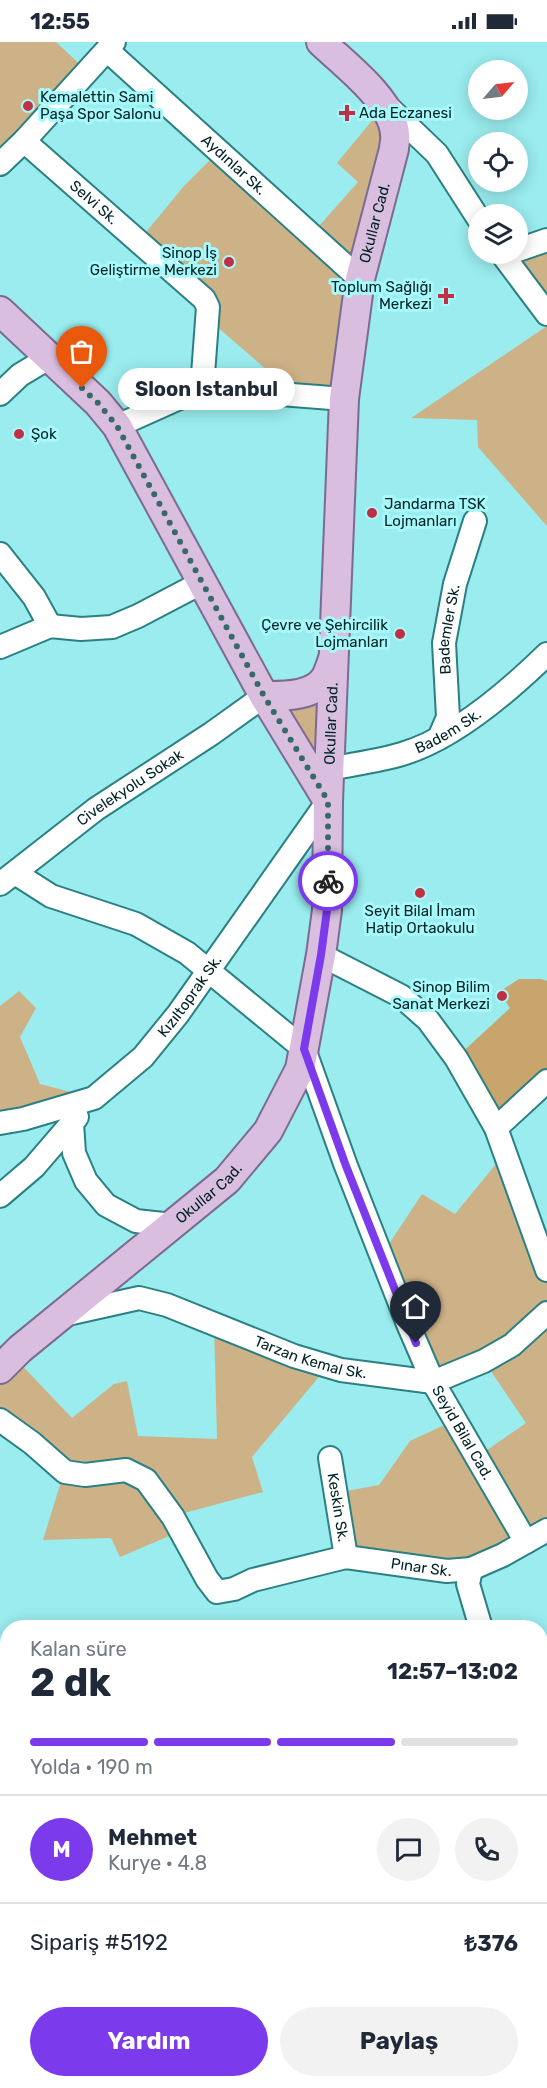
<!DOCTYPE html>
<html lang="tr">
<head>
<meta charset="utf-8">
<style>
	:root { --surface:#fff; --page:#f2f2f3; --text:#1f2937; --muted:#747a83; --line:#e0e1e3; --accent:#7c3aed }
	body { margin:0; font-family:Rubik,sans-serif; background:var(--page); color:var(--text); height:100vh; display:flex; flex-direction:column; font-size:22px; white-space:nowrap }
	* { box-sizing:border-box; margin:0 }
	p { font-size:20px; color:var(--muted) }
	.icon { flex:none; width:33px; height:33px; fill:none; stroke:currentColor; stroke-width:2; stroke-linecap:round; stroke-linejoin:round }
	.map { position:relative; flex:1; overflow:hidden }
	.details { position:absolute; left:0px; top:1578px; width:548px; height:468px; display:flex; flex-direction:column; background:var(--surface); border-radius:24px 24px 0 0; box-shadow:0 3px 15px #0003 }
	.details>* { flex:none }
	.needle { width:39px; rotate:62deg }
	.tools { position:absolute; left:468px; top:18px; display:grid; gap:12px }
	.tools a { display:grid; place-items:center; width:60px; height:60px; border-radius:50%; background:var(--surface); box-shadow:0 3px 15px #0003; font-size:30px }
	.pin { position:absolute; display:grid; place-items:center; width:51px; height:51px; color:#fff; margin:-62px -26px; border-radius:50% 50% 50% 0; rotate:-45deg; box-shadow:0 0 6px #0007 }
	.pin .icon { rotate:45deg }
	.courier { position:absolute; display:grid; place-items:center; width:60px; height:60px; margin:-30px; border:4px solid #7c3aed; border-radius:50%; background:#fff; color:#222; box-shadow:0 2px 8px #0007 }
	.bubble { position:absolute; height:42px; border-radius:21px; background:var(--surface); box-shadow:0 3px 15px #0003; font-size:20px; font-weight:700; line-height:42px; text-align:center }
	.head em { font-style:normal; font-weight:700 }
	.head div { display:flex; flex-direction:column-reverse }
	.head { display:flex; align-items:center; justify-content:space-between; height:102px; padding:0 30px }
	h1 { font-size:39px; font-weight:700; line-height:45px }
	.bar { display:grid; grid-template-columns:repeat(4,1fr); gap:9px 6px; align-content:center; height:72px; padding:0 30px }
	.bar i { height:8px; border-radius:4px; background:var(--line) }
	.bar .current { background:var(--accent) }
	.bar p { grid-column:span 4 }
	.line { display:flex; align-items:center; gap:15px; padding:0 30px; border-top:2px solid var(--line) }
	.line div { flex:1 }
	.round { display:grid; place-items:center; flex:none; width:63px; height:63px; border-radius:32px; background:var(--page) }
	.button { display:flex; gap:12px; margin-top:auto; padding:12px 30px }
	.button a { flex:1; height:69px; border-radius:36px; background:var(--accent); color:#fff; font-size:24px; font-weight:700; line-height:69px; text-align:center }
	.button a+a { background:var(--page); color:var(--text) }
	.status { display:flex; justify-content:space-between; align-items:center; height:42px; padding:0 30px; background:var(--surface); direction:ltr }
	.status svg { height:16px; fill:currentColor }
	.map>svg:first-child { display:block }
	.green { fill:#ceb287 }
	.forest { fill:#c8a56d }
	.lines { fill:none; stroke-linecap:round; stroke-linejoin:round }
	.minor-casing { stroke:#2a8083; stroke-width:26 }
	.major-casing { stroke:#7c6b91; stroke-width:32 }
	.minor { stroke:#fff; stroke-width:22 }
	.major { stroke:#d9bee0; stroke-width:28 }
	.done { stroke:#36696b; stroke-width:6; stroke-dasharray:0 10.8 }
	.route { stroke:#7c3aed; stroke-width:8 }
	.poi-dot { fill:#c03044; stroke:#a7f9fc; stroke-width:2 }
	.labels { text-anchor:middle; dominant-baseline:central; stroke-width:6; stroke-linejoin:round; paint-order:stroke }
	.poi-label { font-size:15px; fill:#002224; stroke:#a7f9fc; text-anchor:start }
	.street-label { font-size:15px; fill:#002224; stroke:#a7f9fc }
</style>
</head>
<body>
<div class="status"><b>12:55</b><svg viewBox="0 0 49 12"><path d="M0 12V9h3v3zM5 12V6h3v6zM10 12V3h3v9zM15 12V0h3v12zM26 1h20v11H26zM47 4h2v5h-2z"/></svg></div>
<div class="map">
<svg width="547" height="2046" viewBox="0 0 547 2046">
	<rect width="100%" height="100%" fill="#9aecee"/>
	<!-- green -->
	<path class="green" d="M0 0H56L87 29 0 122Z
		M384 64 392 79 344 357 296 353 207 276 137 199 147 189 184 144 220 108 312 192 358 140 337 121Z
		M547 198V272L507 212Z
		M547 284V484L478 405 477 378 411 376Z
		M325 637 328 759 264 654Z
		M19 949 36 966 20 995 40 1042 94 1056 0 1081V964Z
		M505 1111 547 1228V1488L471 1527 346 1515 335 1451 379 1443 410 1399 455 1378 477 1415 526 1381 484 1319 433 1340 381 1214 422 1152 455 1172Z
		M214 1283 328 1324 252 1415 263 1450 173 1474 181 1489 120 1515 111 1496 43 1498 64 1430 0 1378V1327L13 1314 72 1376 114 1342 127 1339 138 1394 217 1397Z
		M547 1623V1743L540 1725V1625Z
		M547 1922V2046H125L136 2038H540V1929Z
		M0 1965 7 1972V2008L0 2033Z"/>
	<!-- forest -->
	<path class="forest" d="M519 937H541L547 939V1039L496 1086 456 1016 510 966 499 950Z"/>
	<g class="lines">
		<defs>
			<g id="minor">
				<path id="s1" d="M107 8 360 237"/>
				<path d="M385 62 437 112 478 176"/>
				<path id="s2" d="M24 99 204 257 208 265 202 346"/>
				<path d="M0 122 24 99 114 0"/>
				<path d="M518 208 547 198"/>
				<path d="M502 212 547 272"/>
				<path d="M0 352 20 333 50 315"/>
				<path d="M117 384 202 346 344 357"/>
				<path d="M0 512 34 555 50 584"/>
				<path d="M0 605 50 584 81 587 112 585 138 574 201 541"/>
				<path id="s3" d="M439 696 448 675 444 601 455 542 475 479"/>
				<path id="s4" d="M329 727C353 722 379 719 402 712 453 697 510 648 547 612"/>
				<path id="s5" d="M15 831 51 854 136 882 187 911 304 1007 346 1124 408 1282 433 1340 526 1500"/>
				<path id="s6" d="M0 842 96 767 211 692 264 654"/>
				<path d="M321 913 401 954 428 978 456 1016 496 1086 547 1228"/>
				<path id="s7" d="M0 1081 23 1077 94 1056 143 1015 178 972 328 759"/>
				<path d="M72 1081 74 1111 86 1139 106 1163 136 1179 172 1183"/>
				<path d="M496 1086 547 1039"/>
				<path d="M0 1154 34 1125 77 1075"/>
				<path id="s8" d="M63 1273 139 1256 167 1263 294 1314 341 1328 433 1340 484 1319 512 1303 547 1271"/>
				<path id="s9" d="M0 1378 32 1401 65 1430 85 1433 126 1428 146 1438 173 1475 207 1537 217 1550 234 1547 253 1538 346 1515 447 1529 471 1527 503 1513 547 1488"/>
				<path id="s10" d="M330 1416 346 1515"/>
				<path d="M471 1527 468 1542 481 1586"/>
				<path d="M540 1625 547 1623"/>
				<path d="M0 1655 8 1653"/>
				<path d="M0 1702 8 1709"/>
				<path d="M540 1761H547"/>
				<path d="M0 1803 8 1796"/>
				<path d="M540 1929 547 1922"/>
				<path d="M345 2038 353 2046"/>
				<path d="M431 2046 438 2038"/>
			</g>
			<g id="major">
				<path d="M0 269 98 361 117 384 264 654 328 759"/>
				<path d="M264 654C284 654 314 655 326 635 329 629 331 622 333 617"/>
				<path id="s11" d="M0 1327 20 1307 227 1138 268 1089 300 1027 321 913 327 868 328 759 344 357 360 237 394 107C394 103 396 97 395 93 394 59 344 22 321 0"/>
			</g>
		</defs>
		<!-- minor casing -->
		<use href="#minor" class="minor-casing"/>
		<!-- major casing -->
		<use href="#major" class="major-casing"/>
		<!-- minor -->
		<use href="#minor" class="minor"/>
		<!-- major -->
		<use href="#major" class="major"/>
	</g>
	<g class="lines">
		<!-- done -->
		<path class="done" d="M82 346 98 361 117 384 264 654 328 759V839"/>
		<!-- route -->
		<path class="route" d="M328 839 327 868 321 913 304 1007 346 1124 416 1301"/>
	</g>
	<!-- markers -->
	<g class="poi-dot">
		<circle cx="28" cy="64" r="6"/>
		<path d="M344 62h6v6h6v6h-6v6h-6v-6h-6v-6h6z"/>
		<circle cx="229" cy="220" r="6"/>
		<path d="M443 245h6v6h6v6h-6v6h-6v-6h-6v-6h6z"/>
		<circle cx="19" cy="392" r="6"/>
		<circle cx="372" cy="471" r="6"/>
		<circle cx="400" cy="592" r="6"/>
		<circle cx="420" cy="851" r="6"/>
		<circle cx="502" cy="954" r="6"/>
	</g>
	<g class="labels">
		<!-- poi labels -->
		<g class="poi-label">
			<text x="40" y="55">Kemalettin Sami<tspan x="40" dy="17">Paşa Spor Salonu</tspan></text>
			<text x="359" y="71">Ada Eczanesi</text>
			<text x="217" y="211" text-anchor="end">Sinop İş<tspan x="217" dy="17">Geliştirme Merkezi</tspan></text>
			<text x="432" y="245" text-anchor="end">Toplum Sağlığı<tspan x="432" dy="17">Merkezi</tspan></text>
			<text x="31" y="392">Şok</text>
			<text x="384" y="462">Jandarma TSK<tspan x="384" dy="17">Lojmanları</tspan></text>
			<text x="388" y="583" text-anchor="end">Çevre ve Şehircilik<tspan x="388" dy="17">Lojmanları</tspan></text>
			<text x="420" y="869" text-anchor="middle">Seyit Bilal İmam<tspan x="420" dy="17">Hatip Ortaokulu</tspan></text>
			<text x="490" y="945" text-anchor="end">Sinop Bilim<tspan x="490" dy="17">Sanat Merkezi</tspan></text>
		</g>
		<!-- street labels -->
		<g class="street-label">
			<text stroke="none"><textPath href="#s1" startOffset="171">Aydınlar Sk.</textPath></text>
			<text stroke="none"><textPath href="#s2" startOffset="93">Selvi Sk.</textPath></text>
			<text stroke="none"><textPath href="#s11" startOffset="1281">Okullar Cad.</textPath></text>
			<text stroke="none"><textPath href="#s3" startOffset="111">Bademler Sk.</textPath></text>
			<text stroke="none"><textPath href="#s11" startOffset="777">Okullar Cad.</textPath></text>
			<text stroke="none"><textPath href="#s4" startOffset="126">Badem Sk.</textPath></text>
			<text stroke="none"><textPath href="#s6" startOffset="162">Civelekyolu Sokak</textPath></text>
			<text stroke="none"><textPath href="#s7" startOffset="238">Kızıltoprak Sk.</textPath></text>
			<text stroke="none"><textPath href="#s11" startOffset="273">Okullar Cad.</textPath></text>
			<text stroke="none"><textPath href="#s8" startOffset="260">Tarzan Kemal Sk.</textPath></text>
			<text stroke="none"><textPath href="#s5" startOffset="758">Seyid Bilal Cad.</textPath></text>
			<text stroke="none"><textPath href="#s10" startOffset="50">Keskin Sk.</textPath></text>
			<text stroke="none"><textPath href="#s9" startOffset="510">Pınar Sk.</textPath></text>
		</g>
	</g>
</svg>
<div class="tools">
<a><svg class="needle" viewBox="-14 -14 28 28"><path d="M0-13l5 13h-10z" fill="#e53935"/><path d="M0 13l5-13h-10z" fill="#747a83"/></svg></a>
<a><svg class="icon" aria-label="locate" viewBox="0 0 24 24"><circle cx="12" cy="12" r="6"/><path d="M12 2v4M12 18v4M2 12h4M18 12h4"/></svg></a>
<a><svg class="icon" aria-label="layers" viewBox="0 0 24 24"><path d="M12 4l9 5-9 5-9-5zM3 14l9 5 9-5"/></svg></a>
</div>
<div class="pin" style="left:82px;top:346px;background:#ea580c"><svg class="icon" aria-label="bag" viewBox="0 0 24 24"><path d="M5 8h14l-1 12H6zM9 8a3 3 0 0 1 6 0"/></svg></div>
<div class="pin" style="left:416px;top:1301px;background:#1f2937"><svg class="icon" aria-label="home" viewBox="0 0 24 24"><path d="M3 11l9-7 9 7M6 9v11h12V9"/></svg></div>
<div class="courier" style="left:328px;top:839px"><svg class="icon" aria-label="bike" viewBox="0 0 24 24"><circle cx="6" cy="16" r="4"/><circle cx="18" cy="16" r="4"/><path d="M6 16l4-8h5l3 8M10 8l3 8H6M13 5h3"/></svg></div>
<div class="bubble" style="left:118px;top:326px;width:177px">Sloon Istanbul</div>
<section class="details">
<div class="head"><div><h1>2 dk</h1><p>Kalan süre</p></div><em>12:57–13:02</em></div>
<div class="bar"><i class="current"></i><i class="current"></i><i class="current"></i><i></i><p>Yolda · 190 m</p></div>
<div class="line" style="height:108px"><b class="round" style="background:var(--accent);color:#fff">M</b><div><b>Mehmet</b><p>Kurye · 4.8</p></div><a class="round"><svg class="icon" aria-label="chat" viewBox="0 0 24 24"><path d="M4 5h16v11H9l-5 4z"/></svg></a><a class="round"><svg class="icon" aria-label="phone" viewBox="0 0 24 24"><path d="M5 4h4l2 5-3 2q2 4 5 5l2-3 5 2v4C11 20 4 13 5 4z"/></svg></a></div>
<div class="line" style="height:78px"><div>Sipariş #5192</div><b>₺376</b></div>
<div class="button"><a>Yardım</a><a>Paylaş</a></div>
</section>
</div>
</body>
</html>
